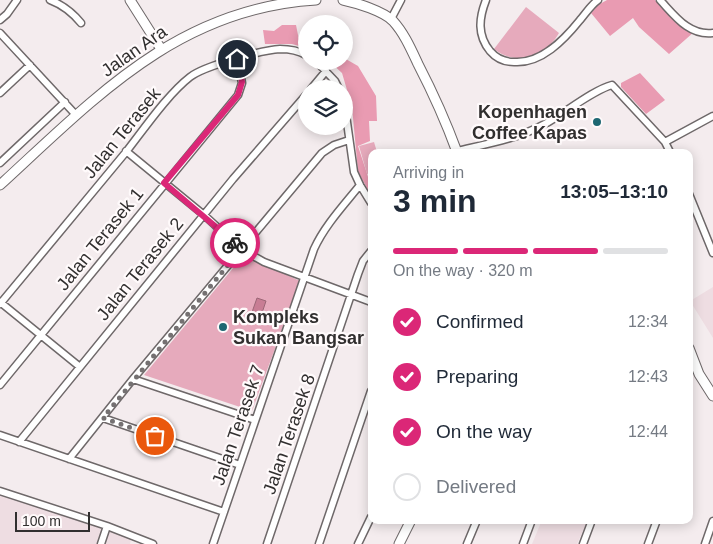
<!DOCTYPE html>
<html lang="en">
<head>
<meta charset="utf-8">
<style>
	:root { --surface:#fff; --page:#f6f6f7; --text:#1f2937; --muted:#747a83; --line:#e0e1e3; --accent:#db2777 }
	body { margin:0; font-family:Arial,sans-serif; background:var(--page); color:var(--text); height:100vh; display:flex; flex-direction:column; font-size:19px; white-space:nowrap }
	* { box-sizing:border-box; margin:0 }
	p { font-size:16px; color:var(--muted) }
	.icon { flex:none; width:28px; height:28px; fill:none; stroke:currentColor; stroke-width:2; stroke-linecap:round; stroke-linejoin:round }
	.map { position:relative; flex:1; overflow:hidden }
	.drawer { position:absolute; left:368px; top:149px; width:325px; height:375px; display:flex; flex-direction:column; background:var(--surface); border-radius:10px; box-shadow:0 2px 12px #0003 }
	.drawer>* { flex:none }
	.buttons { position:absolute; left:298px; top:15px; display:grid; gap:10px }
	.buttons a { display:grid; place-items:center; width:55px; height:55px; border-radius:50%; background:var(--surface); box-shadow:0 2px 12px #0003; font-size:25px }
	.scale { position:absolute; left:15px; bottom:12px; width:75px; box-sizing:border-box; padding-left:5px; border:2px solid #312f2f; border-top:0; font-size:14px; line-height:18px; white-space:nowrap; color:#312f2f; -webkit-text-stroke:4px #fffafb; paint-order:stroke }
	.pin { position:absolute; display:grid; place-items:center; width:42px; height:42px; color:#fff; margin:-21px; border:2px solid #fff; border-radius:50%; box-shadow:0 1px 5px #0007 }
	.courier { position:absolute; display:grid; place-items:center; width:50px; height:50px; margin:-25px; border:4px solid #db2777; border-radius:50%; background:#fff; color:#222; box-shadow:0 1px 6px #0007 }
	.overview em { font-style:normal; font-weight:700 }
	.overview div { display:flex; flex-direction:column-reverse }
	.overview { display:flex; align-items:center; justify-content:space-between; height:85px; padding:0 25px }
	h1 { font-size:32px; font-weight:700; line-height:38px }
	.bar { display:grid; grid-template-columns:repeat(4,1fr); gap:8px 5px; align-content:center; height:60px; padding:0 25px }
	.bar i { height:6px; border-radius:4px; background:var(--line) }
	.bar .active { background:var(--accent) }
	.bar p { grid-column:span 4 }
	ol { padding:0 25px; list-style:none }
	li { display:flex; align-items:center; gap:15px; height:55px }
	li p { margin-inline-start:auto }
	li .icon { padding:5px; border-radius:50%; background:var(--accent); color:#fff; stroke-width:4 }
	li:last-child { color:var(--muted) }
	li i { width:28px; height:28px; border:2px solid var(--line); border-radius:50% }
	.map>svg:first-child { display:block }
	.built { fill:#eedde2 }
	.green { fill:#e6aabc }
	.forest { fill:#e99bb2 }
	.water { fill:#c87d94; stroke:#9b6676 }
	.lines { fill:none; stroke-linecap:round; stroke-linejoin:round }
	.street-casing { stroke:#6e6869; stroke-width:9 }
	.secondary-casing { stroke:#6e6869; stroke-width:11 }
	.street { stroke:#fff; stroke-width:6 }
	.secondary { stroke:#fff; stroke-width:9 }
	.done { stroke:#757172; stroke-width:5; stroke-dasharray:0 9 }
	.route { stroke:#db2777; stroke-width:6 }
	.poi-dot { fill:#1d6772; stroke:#fffafb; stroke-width:2 }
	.labels { text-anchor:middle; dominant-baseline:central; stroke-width:4.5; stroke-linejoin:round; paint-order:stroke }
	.street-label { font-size:18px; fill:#312f2f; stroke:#fffafb }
	.poi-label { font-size:18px; font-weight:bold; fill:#312f2f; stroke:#fffafb; text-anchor:end }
</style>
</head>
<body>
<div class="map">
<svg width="713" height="544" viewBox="0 0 713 544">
	<rect width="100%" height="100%" fill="#f4ecee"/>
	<!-- built -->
	<path class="built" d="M713 287V338L690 301Z
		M0 493 131 539 130 544H0Z
		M542 520H588L577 544H532Z"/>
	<!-- green -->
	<path class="green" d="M526 7 559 33C546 57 516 67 494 49Z
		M374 142 377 152H371V173L367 174 359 146Z
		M244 255 300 281 252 411 144 375Z"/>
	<!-- forest -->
	<path class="forest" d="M607 0H655L676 23 694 32 669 54 639 27 633 18 610 36 591 13 598 5Z
		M282 25H296L299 40 306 42V48L292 44H265L263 30 274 31Z
		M344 58 358 66 376 96 377 121H369L370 141 358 146 371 186V196L358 171 352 107 342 73 329 61H344Z
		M640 73 665 100 646 114 621 87V83Z"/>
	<!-- water -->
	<path class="water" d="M257 298 266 301 260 319 251 315Z"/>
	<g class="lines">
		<defs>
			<path id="street" d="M50 0C63 5 72 12 81 23
				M486 0C479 18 477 35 490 51 496 58 505 62 514 62 541 64 564 40 580 20 586 13 591 5 598 0
				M660 0C675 16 689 36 713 33
				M391 19 401 0
				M0 20 7 14 17 0
				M0 33 76 115
				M316 61 335 81 339 89
				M311 89 326 71
				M0 93 30 65
				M344 101 354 172 360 185 371 203
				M665 142 713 116
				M126 151 204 215 241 249 264 262 371 302
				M457 151C487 144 517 139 545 124 565 113 593 90 612 85L665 142 670 152
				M0 163 65 102
				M689 194 713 253
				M0 302 80 367
				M0 304C42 254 84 203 126 152 144 129 168 94 190 77 204 66 262 50 280 49 289 49 299 51 306 55
				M133 379 255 420
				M0 385 238 95 242 83 237 59
				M103 418 240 465
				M0 435 224 512
				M19 442 233 179 306 95
				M69 459 133 379 322 153 334 145 349 140
				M0 491 107 526 153 544
				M101 544 107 526
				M213 544 314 249C325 225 344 205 360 185
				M267 544 358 274 363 261 371 251
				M319 544 371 391
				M358 544 371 517
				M467 544 477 520
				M523 544 532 520
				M583 544 592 520
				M648 544 657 520
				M705 544 713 521"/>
			<path id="secondary" d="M130 0 161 49
				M343 0C357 3 383 11 393 21 404 33 411 49 418 64 433 93 446 122 457 152
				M0 185C95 98 178 8 316 0
				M689 348 699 374 713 396
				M399 544 411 520"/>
		</defs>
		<!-- street casing -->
		<use href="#street" class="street-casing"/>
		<!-- secondary casing -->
		<use href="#secondary" class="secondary-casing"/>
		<!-- street -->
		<use href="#street" class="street"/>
		<!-- secondary -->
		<use href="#secondary" class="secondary"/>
	</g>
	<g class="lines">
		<!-- done -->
		<path class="done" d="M155 436 103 418 241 249 235 243"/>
		<!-- route -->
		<path class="route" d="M235 243 164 183 238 95 242 82 237 59"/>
	</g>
	<!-- markers -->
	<g class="poi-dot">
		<circle cx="597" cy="122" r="5"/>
		<circle cx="223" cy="327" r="5"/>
	</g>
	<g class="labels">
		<!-- street labels -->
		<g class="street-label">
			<text transform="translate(134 51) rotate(-35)">Jalan Ara</text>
			<text transform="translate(122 133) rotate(-51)">Jalan Terasek</text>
			<text transform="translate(100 239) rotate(-51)">Jalan Terasek 1</text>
			<text transform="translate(140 269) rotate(-51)">Jalan Terasek 2</text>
			<text transform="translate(238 425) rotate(-71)">Jalan Terasek 7</text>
			<text transform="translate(289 434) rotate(-71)">Jalan Terasek 8</text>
		</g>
		<!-- poi labels -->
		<g class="poi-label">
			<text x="587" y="112">Kopenhagen<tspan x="587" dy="21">Coffee Kapas</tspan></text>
			<text x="233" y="317" text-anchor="start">Kompleks<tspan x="233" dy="21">Sukan Bangsar</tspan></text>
		</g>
	</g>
</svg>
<div class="buttons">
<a><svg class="icon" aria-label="locate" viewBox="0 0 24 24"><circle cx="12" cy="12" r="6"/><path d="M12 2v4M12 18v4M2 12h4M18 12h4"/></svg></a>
<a><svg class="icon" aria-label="layers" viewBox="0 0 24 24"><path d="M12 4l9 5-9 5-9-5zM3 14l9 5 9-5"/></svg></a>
</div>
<div class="scale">100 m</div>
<div class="pin" style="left:155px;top:436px;background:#ea580c"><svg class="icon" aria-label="bag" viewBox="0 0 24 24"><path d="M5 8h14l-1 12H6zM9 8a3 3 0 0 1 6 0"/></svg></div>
<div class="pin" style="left:237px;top:59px;background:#1f2937"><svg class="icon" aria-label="home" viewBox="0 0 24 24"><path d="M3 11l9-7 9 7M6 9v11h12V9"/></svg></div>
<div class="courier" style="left:235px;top:243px"><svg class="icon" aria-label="bike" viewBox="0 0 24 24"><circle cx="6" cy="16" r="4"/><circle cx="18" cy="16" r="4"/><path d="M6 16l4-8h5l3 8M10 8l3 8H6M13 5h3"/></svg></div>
<section class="drawer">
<div class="overview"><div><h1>3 min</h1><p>Arriving in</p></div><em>13:05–13:10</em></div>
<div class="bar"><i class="active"></i><i class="active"></i><i class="active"></i><i></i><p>On the way · 320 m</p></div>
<ol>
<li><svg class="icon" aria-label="check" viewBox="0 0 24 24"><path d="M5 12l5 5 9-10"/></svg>Confirmed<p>12:34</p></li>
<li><svg class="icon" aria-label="check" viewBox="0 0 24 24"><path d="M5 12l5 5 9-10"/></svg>Preparing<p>12:43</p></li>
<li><svg class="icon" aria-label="check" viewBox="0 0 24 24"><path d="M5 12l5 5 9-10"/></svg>On the way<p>12:44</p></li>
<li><i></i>Delivered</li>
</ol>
</section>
</div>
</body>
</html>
